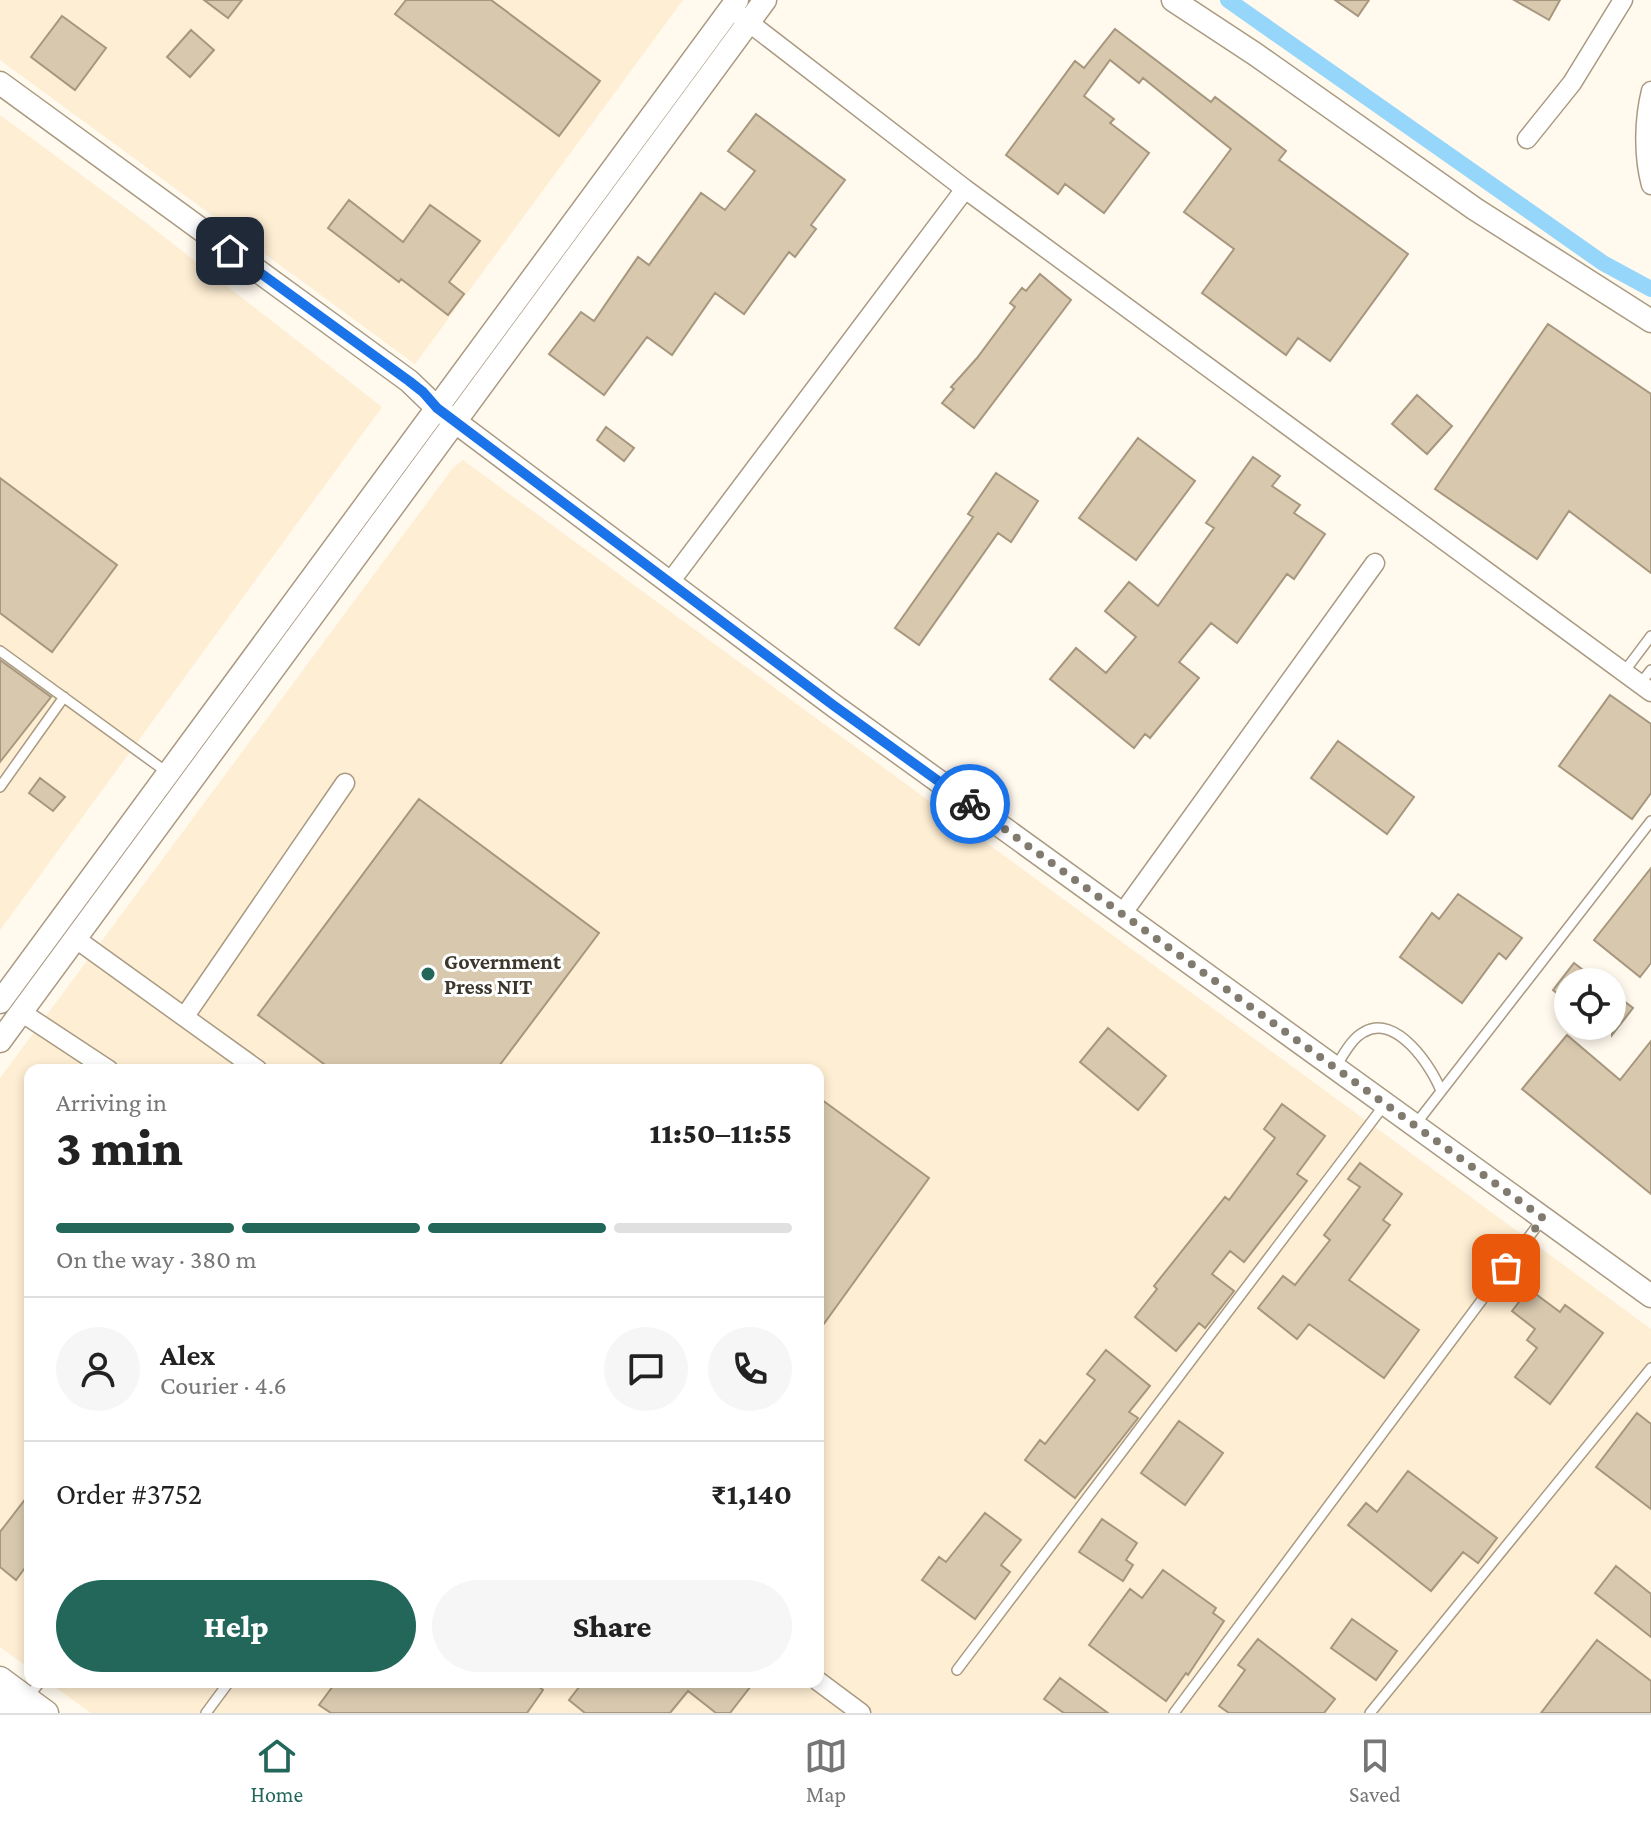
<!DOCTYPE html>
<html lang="en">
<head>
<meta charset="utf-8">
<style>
	:root { --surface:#fff; --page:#f6f6f6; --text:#222; --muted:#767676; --line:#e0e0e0; --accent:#22675a }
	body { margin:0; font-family:"Crimson Pro",serif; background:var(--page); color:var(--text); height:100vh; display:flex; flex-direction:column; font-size:30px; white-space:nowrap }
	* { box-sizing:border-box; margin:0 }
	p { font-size:26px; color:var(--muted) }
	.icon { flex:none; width:44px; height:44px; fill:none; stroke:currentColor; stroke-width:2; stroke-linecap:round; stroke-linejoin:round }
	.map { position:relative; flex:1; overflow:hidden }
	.drawer { position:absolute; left:24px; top:1064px; width:800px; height:624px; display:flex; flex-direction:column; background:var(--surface); border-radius:16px; box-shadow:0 4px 12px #0003 }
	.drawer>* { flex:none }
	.fabs { position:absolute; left:1554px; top:968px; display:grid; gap:16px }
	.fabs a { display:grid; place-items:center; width:72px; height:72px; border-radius:50%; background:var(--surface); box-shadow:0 4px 12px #0003; font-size:40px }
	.pin { position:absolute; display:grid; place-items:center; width:68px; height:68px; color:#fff; margin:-34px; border-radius:16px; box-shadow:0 4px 12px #0006 }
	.courier { position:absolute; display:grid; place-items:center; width:80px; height:80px; margin:-40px; border:6px solid #1a73e8; border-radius:50%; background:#fff; color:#222; box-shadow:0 2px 10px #0007 }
	.headline em { font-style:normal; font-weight:800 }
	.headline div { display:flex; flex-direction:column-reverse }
	.headline { display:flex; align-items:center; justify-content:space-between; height:136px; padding:0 32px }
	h1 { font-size:52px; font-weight:800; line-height:60px }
	.bar { display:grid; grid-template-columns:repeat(4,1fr); gap:12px 8px; align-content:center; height:96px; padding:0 32px }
	.bar i { height:10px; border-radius:6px; background:var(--line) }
	.bar .selected { background:var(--accent) }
	.bar p { grid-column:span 4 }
	.line { display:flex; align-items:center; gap:20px; padding:0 32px; border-top:2px solid var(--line) }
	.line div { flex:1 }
	.round { display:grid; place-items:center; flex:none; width:84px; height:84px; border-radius:42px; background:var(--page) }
	.primary-button { display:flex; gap:16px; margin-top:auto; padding:16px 32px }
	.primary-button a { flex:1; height:92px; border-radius:48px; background:var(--accent); color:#fff; font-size:32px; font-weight:800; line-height:92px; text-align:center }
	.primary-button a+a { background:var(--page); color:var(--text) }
	.tabs { display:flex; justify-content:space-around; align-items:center; height:112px; border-top:2px solid var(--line); background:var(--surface); font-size:22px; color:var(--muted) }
	.tabs a { display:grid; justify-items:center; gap:4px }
	.tabs .selected { color:var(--accent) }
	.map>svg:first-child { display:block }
	.built { fill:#feeed3 }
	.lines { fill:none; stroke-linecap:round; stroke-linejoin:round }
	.canal { stroke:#95d6fa; stroke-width:16 }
	.building { fill:#d8c9ae; stroke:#a6977e; stroke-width:2 }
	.service-casing { stroke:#a99a81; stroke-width:12 }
	.minor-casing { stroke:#a99a81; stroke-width:21 }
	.tertiary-casing { stroke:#a99a81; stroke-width:25 }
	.secondary-casing { stroke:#a99a81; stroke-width:27 }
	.service { stroke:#fff; stroke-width:9 }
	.minor { stroke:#fff; stroke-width:18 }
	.tertiary { stroke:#fff; stroke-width:22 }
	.secondary { stroke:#fff; stroke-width:24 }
	.done { stroke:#807a6f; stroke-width:8; stroke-dasharray:0 14.4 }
	.route { stroke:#1a73e8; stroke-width:10 }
	.poi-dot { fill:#22675a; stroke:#fff; stroke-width:3 }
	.labels { text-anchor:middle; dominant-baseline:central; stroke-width:6; stroke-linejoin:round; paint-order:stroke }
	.poi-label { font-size:22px; font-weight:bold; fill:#3c362b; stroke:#fff; text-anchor:start }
</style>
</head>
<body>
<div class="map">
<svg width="1651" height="1713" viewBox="0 0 1651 1713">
	<rect width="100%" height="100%" fill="#fff9ee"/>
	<!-- built -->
	<path class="built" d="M0 0H683L415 364 0 60Z
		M0 115 145 222 382 407 0 930Z
		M463 460 1651 1329V1713H91L48 1682H818V1070H30V1669L0 1647V1078L453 468Z"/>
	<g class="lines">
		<!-- canal -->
		<path class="canal" d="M1228 0 1603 263 1651 289"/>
	</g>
	<!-- building -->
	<path class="building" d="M204 0H242L228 18Z
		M406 0H491L600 81 559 136 395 14Z
		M1335 0H1369L1358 16Z
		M1514 0H1560L1549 20Z
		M62 16 106 48 75 90 31 57Z
		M1115 29 1211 102 1215 97 1286 151 1279 160 1408 254 1330 361 1298 338 1286 355 1202 293 1234 249 1184 212 1231 149 1143 78 1139 83 1110 60 1084 96 1114 119 1110 123 1149 153 1104 213 1065 184 1058 194 1006 155 1075 61 1084 68Z
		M191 30 214 50 190 77 167 57Z
		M756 114 845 180 811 225 816 229 795 257 789 252 744 314 715 293 672 355 647 337 604 395 549 354 581 312 594 321 638 257 649 265 701 193 725 210 755 171 728 151Z
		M349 200 403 242 430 205 480 241 449 282 464 294 448 315 401 279 399 282 328 228Z
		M1040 274 1071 300 974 428 942 403 954 389 951 387 977 358 1015 307 1010 303 1022 288 1026 291Z
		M1548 324 1651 394V573L1569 511 1537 559 1435 489Z
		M1417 395 1452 426 1427 454 1392 424Z
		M606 427 634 448 624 461 597 440Z
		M1138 438 1195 481 1136 560 1079 518Z
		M1253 457 1280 476 1272 486 1300 505 1294 513 1325 534 1294 579 1287 574 1237 643 1211 623 1179 662 1199 678 1150 738 1145 734 1134 748 1050 679 1076 648 1106 673 1136 637 1105 611 1129 582 1158 606 1214 528 1206 523Z
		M996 473 1038 501 1011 542 998 533 919 645 895 628 973 517 968 514Z
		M0 478 117 565 52 652 0 613Z
		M0 660 51 697 0 762Z
		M1610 695 1651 724V793L1632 819 1559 766Z
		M1338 741 1414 797 1387 834 1311 778Z
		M40 778 65 797 53 811 29 793Z
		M419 799 599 933 496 1070H332L258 1015Z
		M1651 868V963L1640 977 1594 940Z
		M1458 894 1522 938 1506 959 1499 953 1462 1003 1400 957 1432 913 1439 919Z
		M1574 963 1599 982H1568V1002L1553 990Z
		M1612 992 1633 1008 1612 1035Z
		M1108 1028 1166 1076 1138 1110 1080 1062Z
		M1567 1035 1620 1080 1651 1041V1194L1522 1089Z
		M818 1097 929 1178 818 1332Z
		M1282 1104 1325 1136 1297 1174 1307 1181 1244 1262 1230 1251 1212 1274 1234 1291 1205 1328 1199 1323 1176 1351 1135 1317 1157 1289 1154 1286 1225 1197 1229 1200 1275 1138 1264 1129Z
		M1360 1163 1402 1194 1383 1220 1390 1225 1349 1280 1419 1330 1384 1378 1309 1324 1297 1339 1258 1308 1283 1276 1295 1285 1330 1240 1324 1235 1360 1187 1348 1179Z
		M1529 1289 1560 1312 1565 1305 1603 1333 1550 1404 1515 1377 1537 1348 1527 1340 1535 1329 1512 1311Z
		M1106 1350 1150 1386 1129 1412 1138 1418 1075 1498 1025 1460 1040 1440 1045 1444 1095 1380 1087 1374Z
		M1637 1413 1651 1424V1509L1596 1467Z
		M1179 1421 1223 1453 1185 1505 1141 1473Z
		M1408 1471 1497 1538 1478 1563 1463 1552 1431 1591 1348 1525 1366 1503 1377 1512Z
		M30 1493V1561L16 1580 0 1567V1532Z
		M985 1513 1021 1540 1001 1565 1010 1572 975 1619 922 1580 939 1557 946 1562Z
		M1102 1519 1137 1543 1126 1560 1133 1565 1123 1581 1079 1552Z
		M1616 1566 1651 1594V1637L1595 1593Z
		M1163 1570 1216 1608 1213 1613 1224 1621 1188 1675 1186 1673 1166 1701 1089 1645 1130 1589 1142 1598Z
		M1352 1619 1397 1651 1376 1680 1331 1648Z
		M1258 1639 1335 1699 1324 1713H1229L1219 1706 1245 1670 1238 1665Z
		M1597 1640 1651 1681V1713H1541Z
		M1060 1678 1108 1713H1064L1044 1699Z
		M336 1682H533L543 1690 527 1713H331L319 1705Z
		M583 1682H754L730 1713H716L688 1691 670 1713H585L569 1700Z"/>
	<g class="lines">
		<defs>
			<path id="service" d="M0 651 168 773
				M1624 672 1651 636
				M1640 684 1651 670
				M0 787 64 697
				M1336 1066C1344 1054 1352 1038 1364 1032 1396 1013 1432 1067 1441 1091
				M1415 1125 1651 821
				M957 1670 1385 1104
				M29 1696 40 1682
				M206 1713 229 1682
				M1174 1713 1543 1218
				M1370 1713 1651 1368"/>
			<path id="minor" d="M738 14 965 189 1651 692
				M1651 91C1644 119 1643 156 1651 185
				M1527 139 1572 83 1623 0
				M670 582 965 189
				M1122 914 1375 563
				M76 939 258 1070
				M21 1012 109 1070
				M185 1016 345 783
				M818 1681 861 1713"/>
			<path id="tertiary" d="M1173 0 1255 54 1475 209 1651 321
				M0 83 409 381 437 408 833 705 1651 1296
				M0 1002 737 0
				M0 1041 765 0"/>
			<path id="secondary" d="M0 1679 46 1713
				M0 1702 15 1713"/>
		</defs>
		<!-- service casing -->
		<use href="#service" class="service-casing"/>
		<!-- minor casing -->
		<use href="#minor" class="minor-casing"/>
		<!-- tertiary casing -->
		<use href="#tertiary" class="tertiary-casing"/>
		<!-- secondary casing -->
		<use href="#secondary" class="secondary-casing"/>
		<!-- service -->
		<use href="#service" class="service"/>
		<!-- minor -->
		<use href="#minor" class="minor"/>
		<!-- tertiary -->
		<use href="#tertiary" class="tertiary"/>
		<!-- secondary -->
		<use href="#secondary" class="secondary"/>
	</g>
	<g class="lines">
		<!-- done -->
		<path class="done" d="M970 804 1543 1218 1506 1268"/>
		<!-- route -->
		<path class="route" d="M230 251 409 381 423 392 437 408 833 705 970 804"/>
	</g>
	<!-- markers -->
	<circle class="poi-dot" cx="428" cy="974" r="8"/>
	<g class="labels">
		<!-- poi labels -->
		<g class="poi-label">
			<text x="444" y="961">Government<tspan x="444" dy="25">Press NIT</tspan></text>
		</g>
	</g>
</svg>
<div class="fabs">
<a><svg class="icon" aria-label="locate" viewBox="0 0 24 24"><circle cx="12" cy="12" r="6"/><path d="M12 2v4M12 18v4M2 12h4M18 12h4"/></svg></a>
</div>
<div class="pin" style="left:1506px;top:1268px;background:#ea580c"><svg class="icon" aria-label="bag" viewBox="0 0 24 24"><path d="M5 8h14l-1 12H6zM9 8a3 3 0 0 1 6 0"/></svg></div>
<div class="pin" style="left:230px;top:251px;background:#1f2937"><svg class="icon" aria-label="home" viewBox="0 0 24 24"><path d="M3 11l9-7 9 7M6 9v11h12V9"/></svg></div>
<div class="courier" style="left:970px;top:804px"><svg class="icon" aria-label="bike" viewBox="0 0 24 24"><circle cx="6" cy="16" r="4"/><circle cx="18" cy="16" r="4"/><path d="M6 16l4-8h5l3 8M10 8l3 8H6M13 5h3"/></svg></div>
<section class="drawer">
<div class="headline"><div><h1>3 min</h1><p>Arriving in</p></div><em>11:50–11:55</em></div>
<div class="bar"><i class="selected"></i><i class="selected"></i><i class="selected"></i><i></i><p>On the way · 380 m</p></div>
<div class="line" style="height:144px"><a class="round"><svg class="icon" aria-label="person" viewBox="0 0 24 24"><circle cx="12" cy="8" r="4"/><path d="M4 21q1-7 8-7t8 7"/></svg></a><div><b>Alex</b><p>Courier · 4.6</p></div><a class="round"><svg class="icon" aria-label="chat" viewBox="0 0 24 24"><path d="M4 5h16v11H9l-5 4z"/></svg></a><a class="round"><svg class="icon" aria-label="phone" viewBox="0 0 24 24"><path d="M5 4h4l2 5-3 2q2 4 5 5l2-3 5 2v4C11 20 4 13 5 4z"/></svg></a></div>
<div class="line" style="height:104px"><div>Order #3752</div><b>₹1,140</b></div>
<div class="primary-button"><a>Help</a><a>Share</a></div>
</section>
</div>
<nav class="tabs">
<a class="selected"><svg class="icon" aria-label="home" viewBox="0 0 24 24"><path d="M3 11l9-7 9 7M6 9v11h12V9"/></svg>Home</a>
<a><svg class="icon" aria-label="map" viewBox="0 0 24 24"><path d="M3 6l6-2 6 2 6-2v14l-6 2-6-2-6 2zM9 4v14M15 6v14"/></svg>Map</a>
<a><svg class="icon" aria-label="saved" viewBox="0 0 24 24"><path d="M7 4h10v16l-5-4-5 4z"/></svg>Saved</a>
</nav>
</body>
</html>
